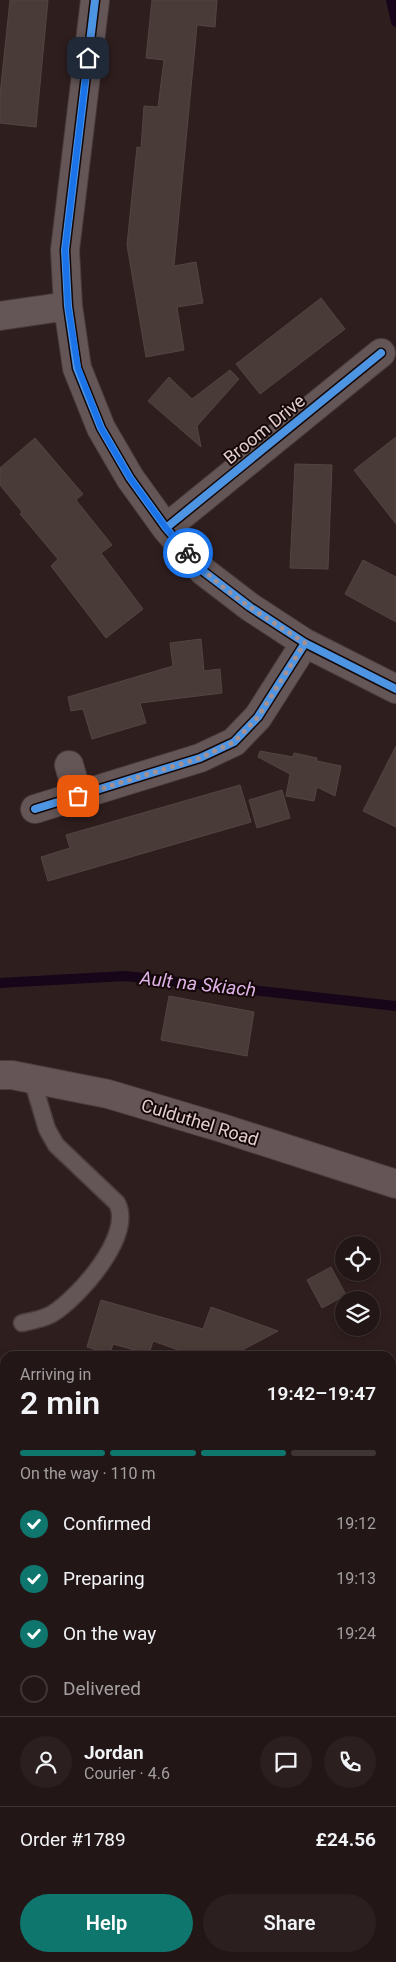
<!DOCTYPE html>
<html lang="en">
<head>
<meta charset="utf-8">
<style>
	:root { --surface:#231616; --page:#2b1f1f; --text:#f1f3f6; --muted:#a39fa1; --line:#403535; --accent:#0f766e }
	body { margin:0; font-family:Roboto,sans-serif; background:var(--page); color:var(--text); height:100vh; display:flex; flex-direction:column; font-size:19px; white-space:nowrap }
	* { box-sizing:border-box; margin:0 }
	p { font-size:16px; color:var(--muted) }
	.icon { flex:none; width:28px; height:28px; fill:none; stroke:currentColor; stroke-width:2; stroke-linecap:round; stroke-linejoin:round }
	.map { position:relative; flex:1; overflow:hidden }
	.sheet { position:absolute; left:0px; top:1351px; width:396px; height:611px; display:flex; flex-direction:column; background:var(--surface); border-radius:15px 15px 0 0; box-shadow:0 2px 8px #0003,0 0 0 1px var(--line) }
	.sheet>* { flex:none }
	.fabs { position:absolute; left:335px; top:1236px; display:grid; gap:10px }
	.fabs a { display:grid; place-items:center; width:45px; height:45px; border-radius:50%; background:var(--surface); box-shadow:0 2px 8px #0003,0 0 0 1px var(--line); font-size:25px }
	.pin { position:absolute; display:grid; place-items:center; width:42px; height:42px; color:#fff; margin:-21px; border-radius:10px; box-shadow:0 2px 8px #0006 }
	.courier { position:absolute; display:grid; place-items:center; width:50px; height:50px; margin:-25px; border:4px solid #1a73e8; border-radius:50%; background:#fff; color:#222; box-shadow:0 1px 6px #0007 }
	.headline em { font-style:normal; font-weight:600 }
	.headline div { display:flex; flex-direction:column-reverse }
	.headline { display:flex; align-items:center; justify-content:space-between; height:85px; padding:0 20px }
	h1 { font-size:32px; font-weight:600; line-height:38px }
	.bar { display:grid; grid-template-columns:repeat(4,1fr); gap:8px 5px; align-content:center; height:60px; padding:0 20px }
	.bar i { height:6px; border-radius:4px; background:var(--line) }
	.bar .active { background:var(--accent) }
	.bar p { grid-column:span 4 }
	.line { display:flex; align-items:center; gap:12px; padding:0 20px; border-top:1px solid var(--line) }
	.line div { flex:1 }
	.round { display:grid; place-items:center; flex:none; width:52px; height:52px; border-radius:26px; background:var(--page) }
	ol { padding:0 20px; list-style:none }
	li { display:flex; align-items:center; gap:15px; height:55px }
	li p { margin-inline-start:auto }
	li .icon { padding:5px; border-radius:50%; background:var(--accent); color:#fff; stroke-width:4 }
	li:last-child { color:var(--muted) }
	li i { width:28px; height:28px; border:2px solid var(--line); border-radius:50% }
	.cta { display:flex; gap:10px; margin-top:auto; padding:10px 20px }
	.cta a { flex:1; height:58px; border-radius:30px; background:var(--accent); color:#fff; font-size:20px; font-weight:600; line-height:58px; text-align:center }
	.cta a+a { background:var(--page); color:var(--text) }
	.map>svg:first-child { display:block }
	.built { fill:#401d1e }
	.green { fill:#362918 }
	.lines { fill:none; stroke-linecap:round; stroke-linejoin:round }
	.stream { stroke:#17051a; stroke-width:10 }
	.building { fill:#493b38; stroke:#534542 }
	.lane-casing { stroke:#4b3c3d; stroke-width:19 }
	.street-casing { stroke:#4b3c3d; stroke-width:30 }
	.secondary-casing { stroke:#4b3c3d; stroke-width:30 }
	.lane { stroke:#645656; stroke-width:16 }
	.street { stroke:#645656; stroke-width:28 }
	.secondary { stroke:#655556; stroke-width:28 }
	.cycleway-casing { stroke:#140707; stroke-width:11 }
	.cycleway { stroke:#4d94e3; stroke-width:8 }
	.done { stroke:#a49090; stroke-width:5; stroke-dasharray:0 9 }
	.route { stroke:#1a73e8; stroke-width:6 }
	.labels { text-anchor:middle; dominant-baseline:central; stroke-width:4; stroke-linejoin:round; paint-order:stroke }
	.street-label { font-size:18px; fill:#e3cdcd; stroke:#140707 }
	.water-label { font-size:19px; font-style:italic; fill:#deb2e7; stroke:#140707 }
</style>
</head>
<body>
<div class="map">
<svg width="396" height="1962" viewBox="0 0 396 1962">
	<rect width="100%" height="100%" fill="#2f1e1e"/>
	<!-- built -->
	<path class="built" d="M5 1377V1958H391V1464H396V1962H4L0 1960V1386Z"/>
	<!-- green -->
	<path class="green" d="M0 1576 5 1579V1849L0 1846Z"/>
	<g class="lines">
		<!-- stream -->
		<path class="stream" d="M391 0 396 22
			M0 983 125 976 396 1006"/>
	</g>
	<!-- building -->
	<path class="building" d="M10 0H48L36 127 0 123V95Z
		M152 0H217L215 27 197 25 174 266 196 262 203 303 177 307 184 350 146 357 127 245 137 147 141 148 144 106 158 107 164 60 146 58Z
		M321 298 345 329 260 394 236 364Z
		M230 370 239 379 197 426 201 447 148 401 169 377 192 399Z
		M396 437V524L354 470Z
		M35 438 83 494 76 500 112 545 101 553 143 609 106 638 51 566 58 559 20 514 22 512 0 485V468Z
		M295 464 332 465 328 569 290 568Z
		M363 560 396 577V622L345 594Z
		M201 639 204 671 220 669 222 693 140 703 146 723 92 739 83 709 71 711 68 697 173 666 170 643Z
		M396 746V827L363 811Z
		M260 751 293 757 294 753 317 758V761L341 766 335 796 317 787 314 801 286 796 290 774 258 757Z
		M240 785 251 822 48 881 41 857 70 848 66 835Z
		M282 790 290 818 257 828 249 800Z
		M169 996 254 1012 247 1056 161 1040Z
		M331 1267 346 1295 322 1308 307 1280Z
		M101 1300 203 1329 211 1307 278 1331 231 1356H195L153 1341 149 1354 113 1344 110 1354 87 1347Z"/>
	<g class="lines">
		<defs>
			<path id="lane" d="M22 1323C32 1321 43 1319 52 1314 78 1298 134 1236 117 1203L56 1145 47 1129 32 1079
				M391 1497 396 1498
				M391 1941 396 1955"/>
			<path id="street" d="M95 0 65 250 68 306 77 368 101 428 130 478 166 528 203 571 250 607 305 643 396 689
				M0 316 68 306
				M166 528 381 353
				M69 765 78 796
				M35 809 200 758 234 742 258 717 305 643"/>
			<path id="secondary" d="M0 1075H12L108 1094 222 1128 396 1184"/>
		</defs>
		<!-- lane casing -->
		<use href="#lane" class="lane-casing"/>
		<!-- street casing -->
		<use href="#street" class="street-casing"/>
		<!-- secondary casing -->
		<use href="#secondary" class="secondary-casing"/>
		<!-- lane -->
		<use href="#lane" class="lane"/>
		<!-- street -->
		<use href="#street" class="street"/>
		<!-- secondary -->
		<use href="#secondary" class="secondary"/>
		<defs>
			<path id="cycleway" d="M95 0 65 250 68 306 77 368 101 428 130 478 166 528 203 571 250 607 305 643 396 689
				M166 528 381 353
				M35 809 200 758 234 742 258 717 305 643"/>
		</defs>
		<!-- cycleway casing -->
		<use href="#cycleway" class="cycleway-casing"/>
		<!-- cycleway -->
		<use href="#cycleway" class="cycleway"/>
	</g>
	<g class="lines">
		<!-- done -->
		<path class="done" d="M78 796 200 758 234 742 258 717 305 643C264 616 220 591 188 553"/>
		<!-- route -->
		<path class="route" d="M88 58 65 250 68 306 78 368 101 428 130 478 166 528 188 553"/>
	</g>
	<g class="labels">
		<!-- street labels -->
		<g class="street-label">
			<text transform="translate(264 429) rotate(-39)">Broom Drive</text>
			<text transform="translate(200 1122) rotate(17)">Culduthel Road</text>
		</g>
		<!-- water labels -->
		<g class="water-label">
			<text transform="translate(198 984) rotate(6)">Ault na Skiach</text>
		</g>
	</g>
</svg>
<div class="fabs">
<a><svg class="icon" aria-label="locate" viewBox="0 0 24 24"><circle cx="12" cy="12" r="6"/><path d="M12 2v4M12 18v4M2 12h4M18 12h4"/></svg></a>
<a><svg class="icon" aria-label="layers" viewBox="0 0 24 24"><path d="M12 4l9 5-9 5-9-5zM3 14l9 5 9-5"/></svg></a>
</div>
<div class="pin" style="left:78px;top:796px;background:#ea580c"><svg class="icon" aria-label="bag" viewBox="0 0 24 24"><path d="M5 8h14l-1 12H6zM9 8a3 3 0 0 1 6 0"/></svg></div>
<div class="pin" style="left:88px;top:58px;background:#1f2937"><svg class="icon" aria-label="home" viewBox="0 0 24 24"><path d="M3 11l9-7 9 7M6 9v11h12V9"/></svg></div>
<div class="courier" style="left:188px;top:553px"><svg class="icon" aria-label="bike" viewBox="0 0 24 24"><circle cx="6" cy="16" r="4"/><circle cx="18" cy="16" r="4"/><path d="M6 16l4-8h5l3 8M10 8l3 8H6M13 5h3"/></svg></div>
<section class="sheet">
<div class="headline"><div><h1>2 min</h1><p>Arriving in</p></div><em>19:42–19:47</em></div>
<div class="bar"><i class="active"></i><i class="active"></i><i class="active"></i><i></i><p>On the way · 110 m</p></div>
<ol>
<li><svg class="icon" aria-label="check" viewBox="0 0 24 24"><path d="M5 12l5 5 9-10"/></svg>Confirmed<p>19:12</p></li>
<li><svg class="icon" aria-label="check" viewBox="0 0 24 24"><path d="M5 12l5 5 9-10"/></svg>Preparing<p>19:13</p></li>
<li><svg class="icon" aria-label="check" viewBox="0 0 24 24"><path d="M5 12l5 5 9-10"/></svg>On the way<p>19:24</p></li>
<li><i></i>Delivered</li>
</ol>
<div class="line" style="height:90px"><a class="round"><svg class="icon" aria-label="person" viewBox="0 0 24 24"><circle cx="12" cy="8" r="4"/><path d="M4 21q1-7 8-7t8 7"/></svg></a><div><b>Jordan</b><p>Courier · 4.6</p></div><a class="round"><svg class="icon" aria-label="chat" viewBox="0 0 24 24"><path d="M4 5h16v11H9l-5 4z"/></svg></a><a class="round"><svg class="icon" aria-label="phone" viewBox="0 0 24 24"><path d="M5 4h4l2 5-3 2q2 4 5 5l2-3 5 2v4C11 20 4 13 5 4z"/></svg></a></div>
<div class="line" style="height:65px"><div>Order #1789</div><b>£24.56</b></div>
<div class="cta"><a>Help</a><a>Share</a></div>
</section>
</div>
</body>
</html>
